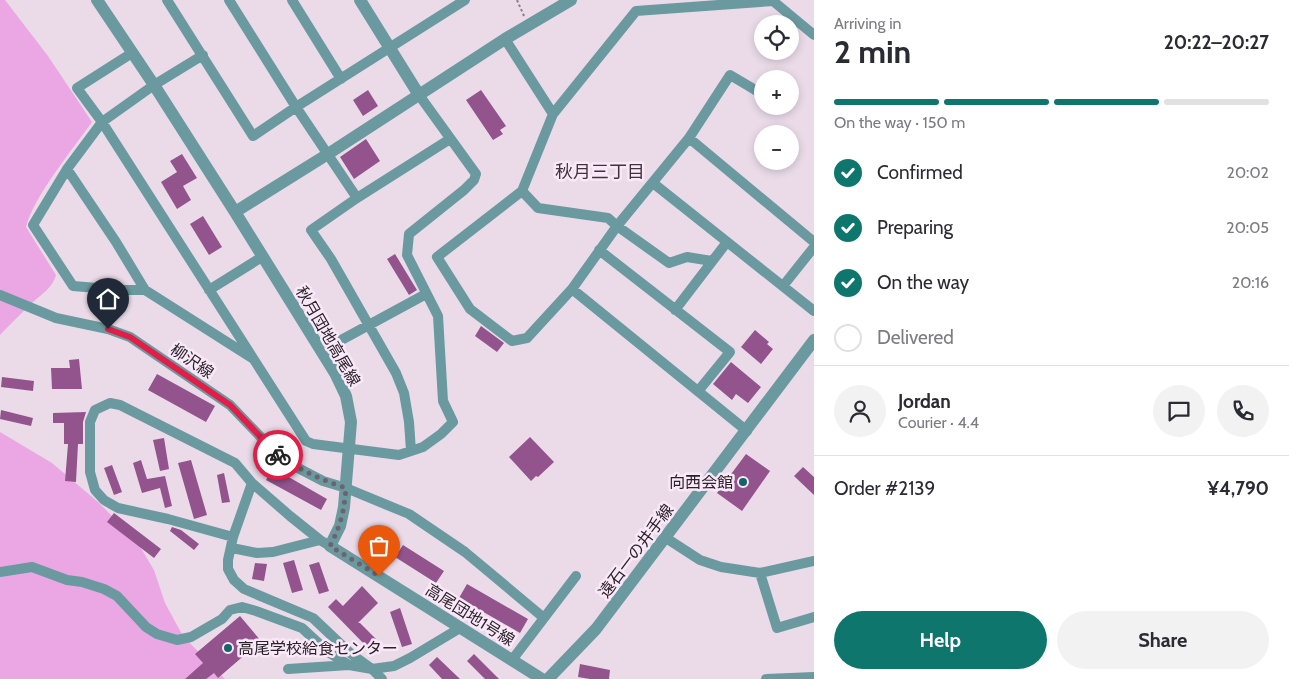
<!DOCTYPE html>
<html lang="en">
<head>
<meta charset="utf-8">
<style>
	:root { --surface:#fff; --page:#f2f2f3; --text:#2b2b33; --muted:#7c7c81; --line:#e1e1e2; --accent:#0f766e }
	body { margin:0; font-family:Cabin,"Noto Sans JP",sans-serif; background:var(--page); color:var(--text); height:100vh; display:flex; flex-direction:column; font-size:19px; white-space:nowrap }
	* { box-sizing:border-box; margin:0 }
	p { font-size:16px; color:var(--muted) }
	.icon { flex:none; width:28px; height:28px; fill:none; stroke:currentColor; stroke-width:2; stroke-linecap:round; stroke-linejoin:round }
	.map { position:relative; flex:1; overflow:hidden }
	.sheet { display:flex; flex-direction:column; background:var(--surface); width:475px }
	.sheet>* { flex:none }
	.fabs { position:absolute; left:754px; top:15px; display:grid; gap:10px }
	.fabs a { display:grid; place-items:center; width:45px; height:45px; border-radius:50%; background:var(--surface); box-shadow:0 2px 8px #0003; font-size:25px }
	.pin { position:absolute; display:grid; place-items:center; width:42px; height:42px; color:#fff; margin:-51px -21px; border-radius:50% 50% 50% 0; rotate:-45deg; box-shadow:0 0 5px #0007 }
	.pin .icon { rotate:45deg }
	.courier { position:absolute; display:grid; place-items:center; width:50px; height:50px; margin:-25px; border:4px solid #e11d48; border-radius:50%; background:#fff; color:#222; box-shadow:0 1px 6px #0007 }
	.head em { font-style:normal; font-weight:700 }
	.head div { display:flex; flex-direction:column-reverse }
	.head { display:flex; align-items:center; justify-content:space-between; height:85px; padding:0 20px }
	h1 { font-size:32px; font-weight:700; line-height:38px }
	.bar { display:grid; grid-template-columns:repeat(4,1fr); gap:8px 5px; align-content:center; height:60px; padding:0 20px }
	.bar i { height:6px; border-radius:4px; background:var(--line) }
	.bar .on { background:var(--accent) }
	.bar p { grid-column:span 4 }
	.line { display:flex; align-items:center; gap:12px; padding:0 20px; border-top:1px solid var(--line) }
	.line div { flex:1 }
	.round { display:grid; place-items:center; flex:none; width:52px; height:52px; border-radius:26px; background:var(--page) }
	ol { padding:0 20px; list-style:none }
	li { display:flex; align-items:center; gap:15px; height:55px }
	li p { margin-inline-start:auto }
	li .icon { padding:5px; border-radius:50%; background:var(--accent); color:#fff; stroke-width:4 }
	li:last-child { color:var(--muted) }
	li i { width:28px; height:28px; border:2px solid var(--line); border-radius:50% }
	.button { display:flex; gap:10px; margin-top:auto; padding:10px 20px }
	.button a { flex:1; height:58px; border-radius:30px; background:var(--accent); color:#fff; font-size:20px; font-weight:700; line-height:58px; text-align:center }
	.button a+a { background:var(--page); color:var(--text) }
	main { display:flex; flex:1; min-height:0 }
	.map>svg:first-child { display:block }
	.green { fill:#eba7e4 }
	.building { fill:#93548e }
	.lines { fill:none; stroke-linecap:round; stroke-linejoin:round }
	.path { stroke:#897d87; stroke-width:2; stroke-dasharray:2.5 2.5; stroke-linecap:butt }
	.minor { stroke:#6a9a9f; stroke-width:10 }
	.tertiary { stroke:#6a9a9f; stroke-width:12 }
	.done { stroke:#6e636c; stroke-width:5; stroke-dasharray:0 9 }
	.route { stroke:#e11d48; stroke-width:6 }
	.poi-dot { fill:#15636b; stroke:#f9e8f7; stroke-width:2 }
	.labels { text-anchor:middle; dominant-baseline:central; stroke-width:5; stroke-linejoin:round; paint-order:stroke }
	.street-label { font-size:16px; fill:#2a2329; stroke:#f9e8f7 }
	.poi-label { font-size:16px; fill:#2a2329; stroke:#f9e8f7; text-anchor:end }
	.neighbourhood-label { font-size:18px; fill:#40333e; stroke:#f9e8f7 }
</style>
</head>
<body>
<main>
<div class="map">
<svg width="814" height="679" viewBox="0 0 814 679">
	<rect width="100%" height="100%" fill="#ebdbe9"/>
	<!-- green -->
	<path class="green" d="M0 0H5L48 56 92 122C73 149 34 196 26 227L56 275C52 290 38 296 28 307 18 316 9 326 0 335Z
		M0 432 52 463 98 502 136 540 154 570 165 603 183 636 225 679H0Z"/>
	<!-- building -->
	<path class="building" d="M368 90 378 106 363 116 353 100Z
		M481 90 506 126 500 130 503 134 493 140 466 100Z
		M366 139 380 161 354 179 340 157Z
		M182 154 197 178 183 186 191 200 177 209 161 182 177 172 170 161Z
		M203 216 222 247 209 255 190 224Z
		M395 254 417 290 409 295 387 259Z
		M481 326 504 343 497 352 475 336Z
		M755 330 769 342 767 344 773 349 761 364 741 347Z
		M79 359 82 389H52L51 368H70L69 360Z
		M731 362 761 387 748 403 736 394 732 400 713 384Z
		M157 374 215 406 206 422 148 390Z
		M2 377 34 381 33 391 1 387Z
		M1 410 33 418 31 426 0 419Z
		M86 412 83 422V444H78L76 482 65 481 68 444H64V423H53V413Z
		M530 437 554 462 538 477 536 476 531 481 509 457Z
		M164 438 169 469 160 471 153 440Z
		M746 454 770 471 742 511 717 493Z
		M141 460 147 479 165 476 172 506 165 508 160 488 142 493 133 463Z
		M191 460 207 515 194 519 178 463Z
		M112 465 122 492 114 495 104 468Z
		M803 467 814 477V495L794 476Z
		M273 468 327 499 321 510 266 480Z
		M224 473 230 502 222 503 217 475Z
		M114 513 161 549 154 558 107 522Z
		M172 527 181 530 199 544 194 550 170 531Z
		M403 545 444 571 436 583 395 557Z
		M294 560 303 590 292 593 283 563Z
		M319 562 329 591 319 594 309 565Z
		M255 563 267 564 264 581 252 579Z
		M467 584 528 619 520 633 459 598Z
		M362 586 378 603 358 623H360L376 639 367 647 328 607 336 599 343 606Z
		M400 608 412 644 402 647 390 612Z
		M240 616 261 641 218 678 214 673 206 679H185L203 663 195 654Z
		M474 654 499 679H485L467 661Z
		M437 657 460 679H442L429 665Z
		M580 664 610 670 609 679H590L578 677Z"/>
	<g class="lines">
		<!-- path -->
		<path class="path" d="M517 0 524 16"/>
		<!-- minor -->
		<path class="minor" d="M167 0 253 136 296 107 465 0
			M229 0 296 107 357 198
			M292 0 341 79
			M505 39 553 114
			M132 53 77 88 102 122 306 441 313 444 399 455 423 447 441 434 453 422 443 401 438 316 407 255 409 234 464 190 474 180 476 174 419 95
			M203 55 154 85 102 122 67 169 33 225 73 286 122 290H145L252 358
			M762 94 730 75 689 138 617 226 572 289 527 338 512 341 470 309 437 257 522 191 553 114 636 11 773 1 814 35
			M689 138 814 242
			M67 169 116 242 145 290
			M653 183 814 311
			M522 191 538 208 608 218 617 226 669 263 687 257 712 261
			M599 250 730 352 699 390
			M783 286 814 247
			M572 289 747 431
			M209 290 262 257
			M0 295 56 318 108 329 130 337 230 405 276 453 298 468 323 481 346 488 409 514 465 552 544 618 512 660
			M675 310 727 242
			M321 351 426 294
			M411 451 409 422 404 393 396 373 331 259 311 230 357 198 450 139
			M252 483 233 537 228 560V569L234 580 244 589 313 618 350 653 372 669 382 679
			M233 537 168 519 118 508 104 500 95 490 90 472V422L95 410 110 403 120 405 235 463 252 483 290 516 320 540 330 546
			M666 538 700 560 721 567 760 573 814 561
			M232 548 257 553 273 552 320 540
			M0 572 32 567 67 580 82 582 104 589 117 596 146 627 157 634 177 640 191 637 222 619 230 610 242 607 256 611 302 628 328 652 349 665 372 669 394 666 410 658 460 628
			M760 573 777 628 814 617
			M544 618 576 576
			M288 669 349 665
			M766 679 814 677"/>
		<!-- tertiary -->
		<path class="tertiary" d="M97 0 154 85 235 212 335 373 346 396 351 422 344 507 340 526 330 546 542 679
			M360 0 419 95
			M235 212 328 154 505 39 571 0
			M548 679 596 629 814 340"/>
	</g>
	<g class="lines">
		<!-- done -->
		<path class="done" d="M278 455C300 470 321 480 346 488 344 511 341 525 330 546L379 576"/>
		<!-- route -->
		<path class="route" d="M108 329 130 337 230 405 278 455"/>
	</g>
	<!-- markers -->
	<g class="poi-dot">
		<circle cx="743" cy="482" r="5"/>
		<circle cx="228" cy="648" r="5"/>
	</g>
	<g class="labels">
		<!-- street labels -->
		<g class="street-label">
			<text transform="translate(328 336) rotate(60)">秋月団地高尾線</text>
			<text transform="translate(192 361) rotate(34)">柳沢線</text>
			<text transform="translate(636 551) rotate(-53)">遠石一の井手線</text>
			<text transform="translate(470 615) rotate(32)">高尾団地1号線</text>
		</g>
		<!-- poi labels -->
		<g class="poi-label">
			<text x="733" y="482">向西会館</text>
			<text x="238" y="648" text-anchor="start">高尾学校給食センター</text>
		</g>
		<!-- neighbourhood labels -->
		<g class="neighbourhood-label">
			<text x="600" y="172">秋月三丁目</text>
		</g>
	</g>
</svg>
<div class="fabs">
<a><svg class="icon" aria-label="locate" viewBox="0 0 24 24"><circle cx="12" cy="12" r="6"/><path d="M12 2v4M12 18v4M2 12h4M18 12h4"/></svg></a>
<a>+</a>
<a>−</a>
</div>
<div class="pin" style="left:379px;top:576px;background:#ea580c"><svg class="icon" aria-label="bag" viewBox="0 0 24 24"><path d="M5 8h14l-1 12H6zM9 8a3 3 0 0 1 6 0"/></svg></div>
<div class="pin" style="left:108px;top:329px;background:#1f2937"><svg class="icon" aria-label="home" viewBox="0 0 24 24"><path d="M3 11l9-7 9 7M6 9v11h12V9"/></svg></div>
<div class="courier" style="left:278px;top:455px"><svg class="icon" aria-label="bike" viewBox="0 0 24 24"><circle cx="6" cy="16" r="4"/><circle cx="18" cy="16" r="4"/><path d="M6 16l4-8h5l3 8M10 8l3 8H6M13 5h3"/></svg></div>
</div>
<section class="sheet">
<div class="head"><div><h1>2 min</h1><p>Arriving in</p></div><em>20:22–20:27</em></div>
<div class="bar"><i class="on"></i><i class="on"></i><i class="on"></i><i></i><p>On the way · 150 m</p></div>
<ol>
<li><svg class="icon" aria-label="check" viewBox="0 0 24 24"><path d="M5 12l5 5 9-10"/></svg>Confirmed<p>20:02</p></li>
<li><svg class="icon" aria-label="check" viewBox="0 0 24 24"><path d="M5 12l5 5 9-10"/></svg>Preparing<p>20:05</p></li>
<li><svg class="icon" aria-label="check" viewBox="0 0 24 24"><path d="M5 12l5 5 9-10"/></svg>On the way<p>20:16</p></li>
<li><i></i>Delivered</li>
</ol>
<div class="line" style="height:90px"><a class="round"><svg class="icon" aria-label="person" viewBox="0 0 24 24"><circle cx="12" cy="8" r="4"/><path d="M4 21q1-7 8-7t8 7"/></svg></a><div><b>Jordan</b><p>Courier · 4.4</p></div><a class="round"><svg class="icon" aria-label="chat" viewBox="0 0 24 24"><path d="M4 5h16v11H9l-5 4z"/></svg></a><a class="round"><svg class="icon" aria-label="phone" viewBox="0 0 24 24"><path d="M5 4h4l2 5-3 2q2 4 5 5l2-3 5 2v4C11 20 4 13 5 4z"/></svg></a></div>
<div class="line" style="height:65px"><div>Order #2139</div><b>¥4,790</b></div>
<div class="button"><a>Help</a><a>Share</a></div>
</section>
</main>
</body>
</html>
